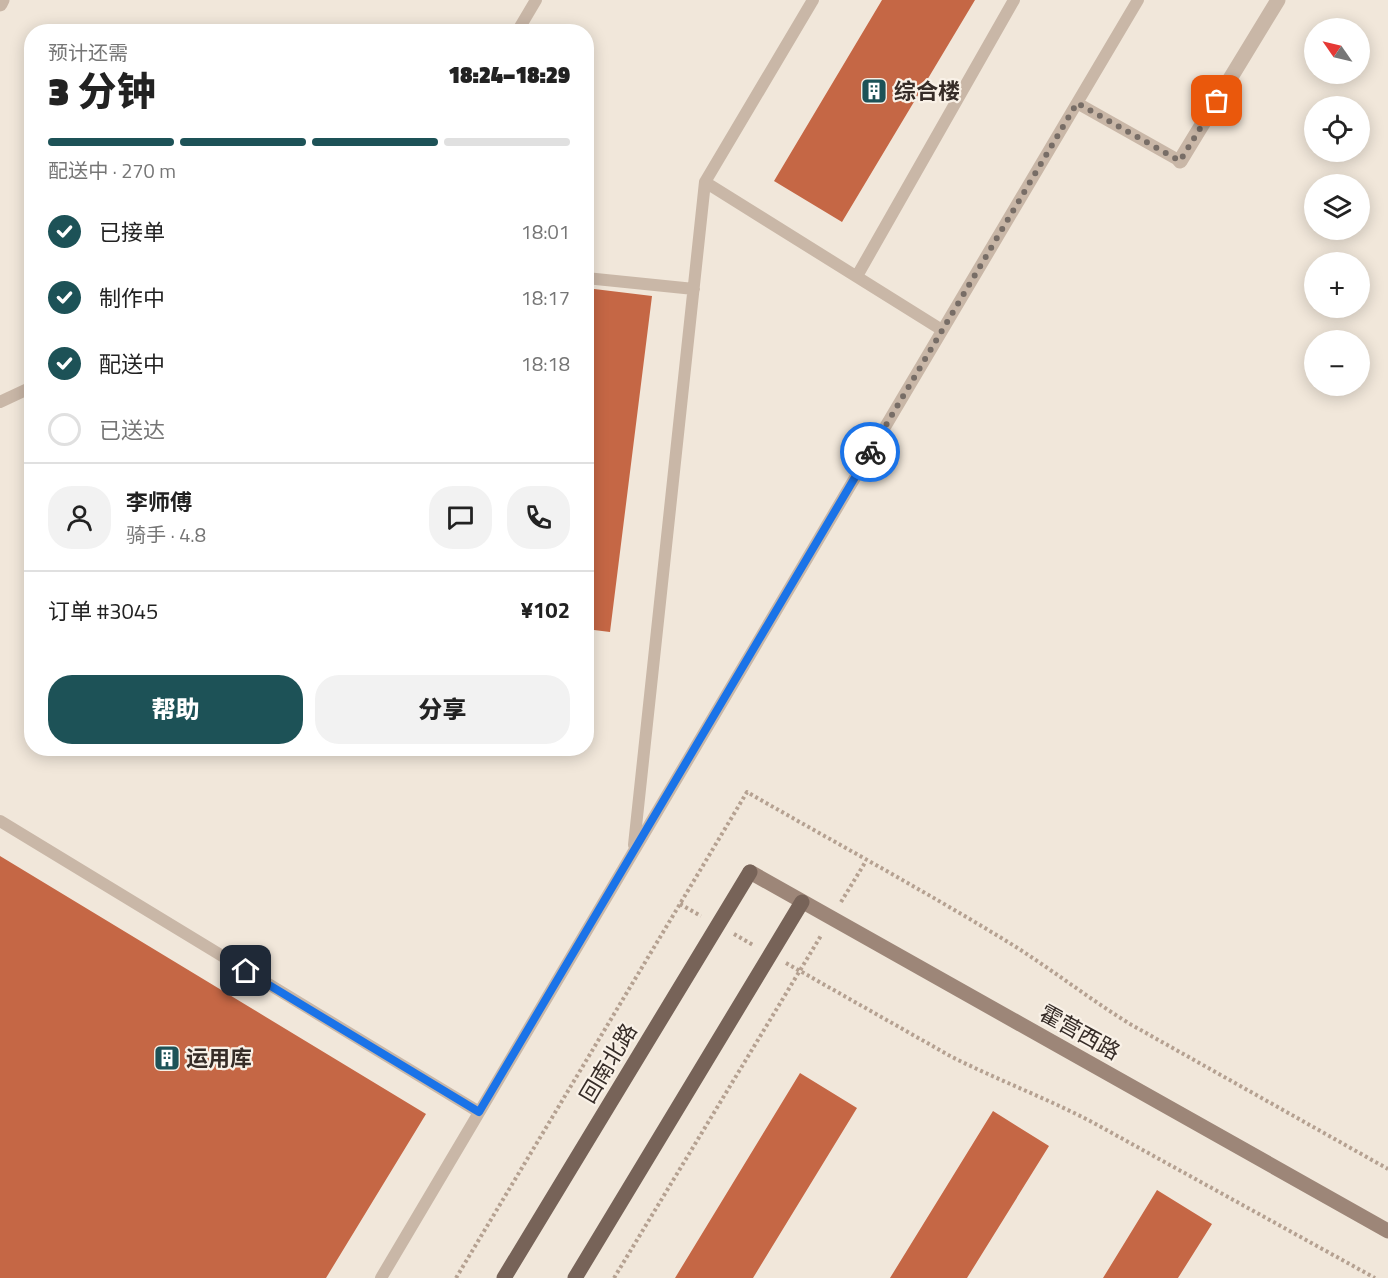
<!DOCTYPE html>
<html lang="zh">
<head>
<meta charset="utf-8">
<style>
	:root { --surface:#fff; --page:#f2f2f2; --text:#222; --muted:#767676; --line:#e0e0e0; --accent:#1d5257 }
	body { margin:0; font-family:"Titillium Web","Noto Sans SC",sans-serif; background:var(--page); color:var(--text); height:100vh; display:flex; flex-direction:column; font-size:22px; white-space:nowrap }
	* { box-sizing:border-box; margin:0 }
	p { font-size:20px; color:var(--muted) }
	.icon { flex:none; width:33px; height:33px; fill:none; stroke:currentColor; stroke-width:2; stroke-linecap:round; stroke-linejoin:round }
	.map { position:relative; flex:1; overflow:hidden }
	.panel { position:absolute; left:24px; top:24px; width:570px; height:732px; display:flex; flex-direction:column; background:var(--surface); border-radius:24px; box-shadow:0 3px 15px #0003 }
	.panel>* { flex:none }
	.needle { width:39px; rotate:304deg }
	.tools { position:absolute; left:1304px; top:18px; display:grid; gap:12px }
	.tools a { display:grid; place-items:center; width:66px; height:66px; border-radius:50%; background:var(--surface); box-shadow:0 3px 15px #0003; font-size:30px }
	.pin { position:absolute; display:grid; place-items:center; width:51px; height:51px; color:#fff; margin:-26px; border-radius:12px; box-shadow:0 3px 9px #0006 }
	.courier { position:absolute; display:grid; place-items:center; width:60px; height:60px; margin:-30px; border:4px solid #1a73e8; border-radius:50%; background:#fff; color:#222; box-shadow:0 2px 8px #0007 }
	.headline em { font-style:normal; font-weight:800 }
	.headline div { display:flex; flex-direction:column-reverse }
	.headline { display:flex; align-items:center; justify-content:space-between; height:102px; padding:0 24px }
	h1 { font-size:39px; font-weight:800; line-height:45px }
	.bar { display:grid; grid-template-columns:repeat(4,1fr); gap:9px 6px; align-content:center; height:72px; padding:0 24px }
	.bar i { height:8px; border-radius:4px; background:var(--line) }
	.bar .active { background:var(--accent) }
	.bar p { grid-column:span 4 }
	.line { display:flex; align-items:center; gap:15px; padding:0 24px; border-top:2px solid var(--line) }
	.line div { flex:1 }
	.round { display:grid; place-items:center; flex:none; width:63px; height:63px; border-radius:24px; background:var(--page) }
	ol { padding:0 24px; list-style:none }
	li { display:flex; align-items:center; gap:18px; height:66px }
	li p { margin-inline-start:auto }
	li .icon { padding:6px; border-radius:50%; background:var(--accent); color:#fff; stroke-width:4 }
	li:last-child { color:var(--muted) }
	li i { width:33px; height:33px; border:3px solid var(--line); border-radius:50% }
	.button { display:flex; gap:12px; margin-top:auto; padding:12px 24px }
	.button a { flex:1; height:69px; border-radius:24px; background:var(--accent); color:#fff; font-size:24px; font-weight:800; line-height:69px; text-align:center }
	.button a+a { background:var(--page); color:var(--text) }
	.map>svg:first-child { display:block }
	.building { fill:#c56745 }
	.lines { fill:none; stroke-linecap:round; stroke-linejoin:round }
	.path { stroke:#b5a191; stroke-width:4; stroke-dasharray:3 3; stroke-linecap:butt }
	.lane { stroke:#c9b7a7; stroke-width:12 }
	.street { stroke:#c9b7a7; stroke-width:15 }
	.secondary { stroke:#9d8678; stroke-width:15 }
	.primary { stroke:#776358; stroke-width:15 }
	.done { stroke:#776d66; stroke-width:6; stroke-dasharray:0 10.8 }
	.route { stroke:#1a73e8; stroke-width:8 }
	.labels { text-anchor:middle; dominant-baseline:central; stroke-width:4.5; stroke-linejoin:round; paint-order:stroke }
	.poi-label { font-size:22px; font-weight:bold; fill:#362c27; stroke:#f9f1e7; text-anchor:start }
	.street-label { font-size:22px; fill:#362c27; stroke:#f9f1e7 }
</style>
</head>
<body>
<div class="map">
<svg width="1388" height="1278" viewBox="0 0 1388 1278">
	<rect width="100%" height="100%" fill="#f1e7da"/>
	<!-- building -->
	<path class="building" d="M882 0H975L842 222 774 181Z
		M586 288 652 296 610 632 586 629Z
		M0 856 426 1114 326 1278H0Z
		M800 1073 857 1108 753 1278H675Z
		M993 1111 1049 1146 967 1278H890Z
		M1157 1190 1212 1224 1178 1278H1103Z"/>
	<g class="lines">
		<!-- path -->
		<path class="path" d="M841 902 866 861
			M680 904 701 916
			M734 934 753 945
			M786 963 952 1057C998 1080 1046 1098 1092 1122L1375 1278
			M456 1278 747 792C834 842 923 890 1008 942 1050 968 1088 998 1130 1024L1388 1169
			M614 1278 822 934"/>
		<!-- lane -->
		<path class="lane" d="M517 32 536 0
			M1077 103 1180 161
			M705 182 942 330
			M857 276 1014 0
			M586 278 694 289
			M0 402 32 387
			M0 821 479 1112
			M634 845 705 182 813 0
			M381 1278 1138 0"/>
		<!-- street -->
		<path class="street" d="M0 4 2 0
			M1180 161 1278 0"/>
		<!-- secondary -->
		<path class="secondary" d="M750 872 1388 1231"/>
		<!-- primary -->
		<path class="primary" d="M504 1278 750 872
			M575 1278 802 902"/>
	</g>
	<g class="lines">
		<!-- done -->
		<path class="done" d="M870 452 1077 103 1180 161 1217 101"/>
		<!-- route -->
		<path class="route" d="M246 971 479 1112 870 452"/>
	</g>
	<!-- icons -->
	<defs>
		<symbol id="building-square" viewBox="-11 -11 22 22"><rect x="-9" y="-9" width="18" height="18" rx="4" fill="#1d5257" stroke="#f9f1e7"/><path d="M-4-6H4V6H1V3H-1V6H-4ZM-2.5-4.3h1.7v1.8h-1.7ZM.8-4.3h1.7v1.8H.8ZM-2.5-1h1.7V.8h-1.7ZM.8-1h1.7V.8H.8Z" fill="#fff"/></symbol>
	</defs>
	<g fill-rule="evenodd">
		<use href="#building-square" x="859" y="76" width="30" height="30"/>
		<use href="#building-square" x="152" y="1043" width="30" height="30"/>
	</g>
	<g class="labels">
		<!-- poi labels -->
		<g class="poi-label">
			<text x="894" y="91">综合楼</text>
			<text x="186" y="1058">运用库</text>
		</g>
		<!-- street labels -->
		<g class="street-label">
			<text transform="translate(1080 1032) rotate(29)">霍营西路</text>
			<text transform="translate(608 1063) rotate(-59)">回南北路</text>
		</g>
	</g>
</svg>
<div class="tools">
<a><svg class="needle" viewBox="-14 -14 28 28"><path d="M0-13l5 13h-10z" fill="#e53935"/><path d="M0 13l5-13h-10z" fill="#767676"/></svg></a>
<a><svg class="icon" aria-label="locate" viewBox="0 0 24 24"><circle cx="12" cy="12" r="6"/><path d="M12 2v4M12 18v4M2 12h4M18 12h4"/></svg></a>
<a><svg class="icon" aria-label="layers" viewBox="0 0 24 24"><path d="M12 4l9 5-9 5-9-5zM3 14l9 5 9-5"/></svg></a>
<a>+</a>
<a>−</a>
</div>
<div class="pin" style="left:1217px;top:101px;background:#ea580c"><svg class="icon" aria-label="bag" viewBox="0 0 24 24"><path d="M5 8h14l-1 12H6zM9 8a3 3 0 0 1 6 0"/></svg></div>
<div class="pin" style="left:246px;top:971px;background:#1f2937"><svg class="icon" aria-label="home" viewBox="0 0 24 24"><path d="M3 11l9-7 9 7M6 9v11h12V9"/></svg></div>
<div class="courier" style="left:870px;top:452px"><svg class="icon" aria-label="bike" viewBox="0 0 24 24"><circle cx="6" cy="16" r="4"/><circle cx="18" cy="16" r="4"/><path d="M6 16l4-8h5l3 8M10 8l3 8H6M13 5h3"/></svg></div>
<section class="panel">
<div class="headline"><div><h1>3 分钟</h1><p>预计还需</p></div><em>18:24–18:29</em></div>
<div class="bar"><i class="active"></i><i class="active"></i><i class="active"></i><i></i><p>配送中 · 270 m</p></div>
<ol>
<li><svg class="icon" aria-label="check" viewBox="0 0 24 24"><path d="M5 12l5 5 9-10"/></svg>已接单<p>18:01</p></li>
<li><svg class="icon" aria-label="check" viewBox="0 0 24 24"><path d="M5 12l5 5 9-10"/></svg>制作中<p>18:17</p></li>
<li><svg class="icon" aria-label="check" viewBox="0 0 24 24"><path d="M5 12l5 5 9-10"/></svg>配送中<p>18:18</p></li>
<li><i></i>已送达</li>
</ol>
<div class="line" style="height:108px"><a class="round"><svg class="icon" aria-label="person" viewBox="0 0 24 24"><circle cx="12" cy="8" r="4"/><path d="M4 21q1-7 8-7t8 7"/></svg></a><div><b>李师傅</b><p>骑手 · 4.8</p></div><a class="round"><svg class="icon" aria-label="chat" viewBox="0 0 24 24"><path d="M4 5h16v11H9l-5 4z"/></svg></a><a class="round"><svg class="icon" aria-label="phone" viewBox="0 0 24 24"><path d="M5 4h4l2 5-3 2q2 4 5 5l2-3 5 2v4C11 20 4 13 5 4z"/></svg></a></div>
<div class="line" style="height:78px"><div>订单 #3045</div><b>¥102</b></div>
<div class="button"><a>帮助</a><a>分享</a></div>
</section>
</div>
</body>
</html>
